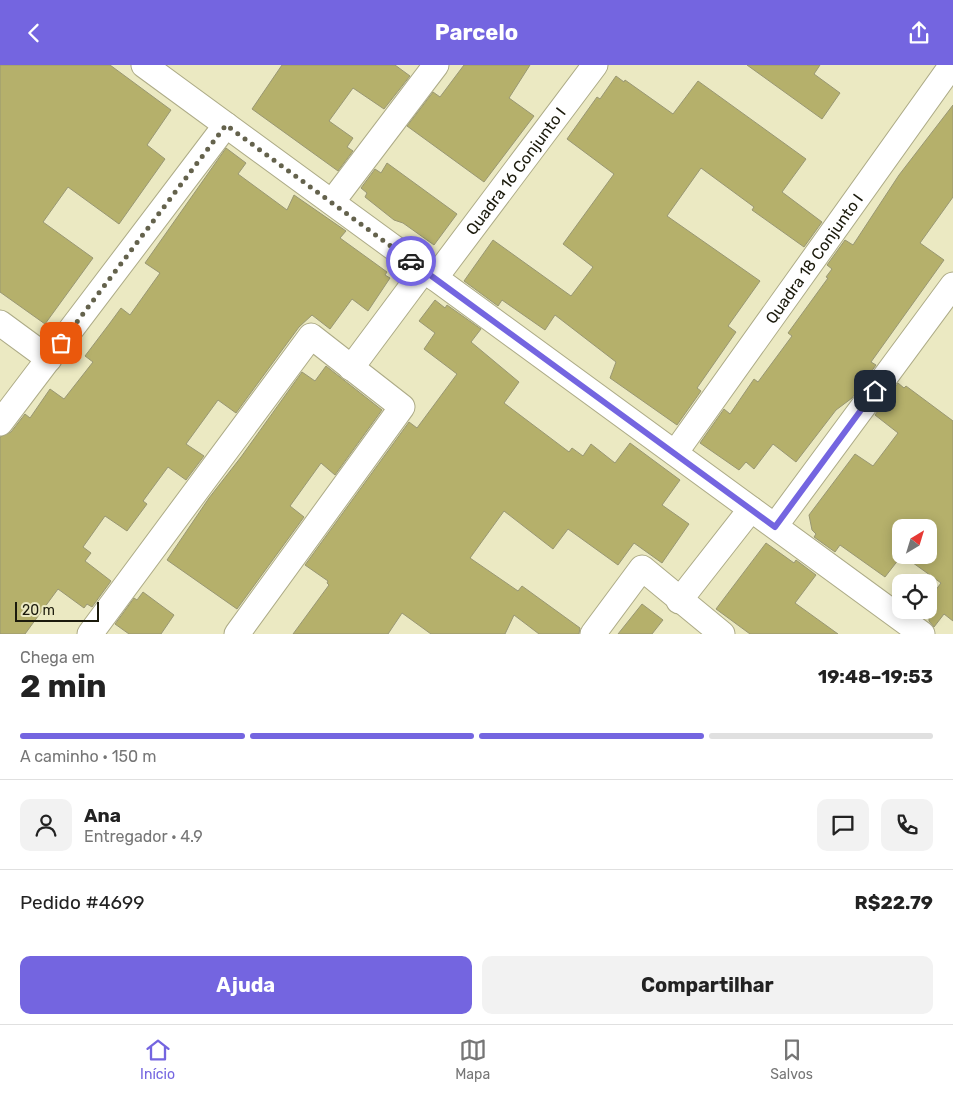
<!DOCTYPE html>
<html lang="pt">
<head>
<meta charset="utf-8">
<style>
	:root { --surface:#fff; --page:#f2f2f2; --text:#222; --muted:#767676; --line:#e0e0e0; --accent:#7465e0 }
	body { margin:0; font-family:Rubik,sans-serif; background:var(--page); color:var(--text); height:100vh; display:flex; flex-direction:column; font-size:19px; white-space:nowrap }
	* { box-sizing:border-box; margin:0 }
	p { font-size:16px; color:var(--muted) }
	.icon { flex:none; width:28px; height:28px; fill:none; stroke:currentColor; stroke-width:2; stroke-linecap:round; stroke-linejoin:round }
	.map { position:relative; height:569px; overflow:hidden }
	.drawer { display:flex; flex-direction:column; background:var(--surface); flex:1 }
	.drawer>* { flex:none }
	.needle { width:32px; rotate:38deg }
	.tools { position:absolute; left:892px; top:454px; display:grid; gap:10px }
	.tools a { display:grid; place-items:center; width:45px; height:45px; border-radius:10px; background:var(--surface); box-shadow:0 2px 12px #0003; font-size:25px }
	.scale { position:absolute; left:15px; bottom:12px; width:84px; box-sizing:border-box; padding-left:5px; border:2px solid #1b1a0c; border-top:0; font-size:14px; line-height:18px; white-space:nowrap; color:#1b1a0c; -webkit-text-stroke:4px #ebe9c2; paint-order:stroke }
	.pin { position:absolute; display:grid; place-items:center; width:42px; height:42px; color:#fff; margin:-21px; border-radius:10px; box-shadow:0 2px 8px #0006 }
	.courier { position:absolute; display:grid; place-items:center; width:50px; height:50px; margin:-25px; border:4px solid #7465e0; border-radius:50%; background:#fff; color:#222; box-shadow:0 1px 6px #0007 }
	.head em { font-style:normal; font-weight:700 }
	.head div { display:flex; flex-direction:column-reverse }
	.head { display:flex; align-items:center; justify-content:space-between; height:85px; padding:0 20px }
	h1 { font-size:32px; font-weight:700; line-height:38px }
	.bar { display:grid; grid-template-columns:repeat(4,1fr); gap:8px 5px; align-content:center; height:60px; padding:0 20px }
	.bar i { height:6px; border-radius:4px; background:var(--line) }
	.bar .selected { background:var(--accent) }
	.bar p { grid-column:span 4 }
	.line { display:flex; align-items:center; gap:12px; padding:0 20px; border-top:1px solid var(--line) }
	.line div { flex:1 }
	.round { display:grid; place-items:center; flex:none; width:52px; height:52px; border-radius:10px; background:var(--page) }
	.button { display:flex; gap:10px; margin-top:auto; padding:10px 20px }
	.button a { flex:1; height:58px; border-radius:10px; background:var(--accent); color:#fff; font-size:20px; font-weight:700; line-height:58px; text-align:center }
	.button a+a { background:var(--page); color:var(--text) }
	header { display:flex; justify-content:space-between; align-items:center; height:65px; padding:0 20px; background:var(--accent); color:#fff; font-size:22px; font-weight:700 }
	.tabs { display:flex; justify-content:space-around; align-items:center; height:70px; border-top:1px solid var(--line); background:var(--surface); font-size:14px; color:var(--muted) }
	.tabs a { display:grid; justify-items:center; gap:2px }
	.tabs .selected { color:var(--accent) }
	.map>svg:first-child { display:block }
	.building { fill:#b5b06b; stroke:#999773 }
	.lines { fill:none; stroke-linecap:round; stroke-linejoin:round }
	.street-casing { stroke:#adab87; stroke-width:27 }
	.street { stroke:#fff; stroke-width:25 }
	.done { stroke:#64624c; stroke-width:5; stroke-dasharray:0 9 }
	.route { stroke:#7465e0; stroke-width:6 }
	.labels { text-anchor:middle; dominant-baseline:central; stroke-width:4; stroke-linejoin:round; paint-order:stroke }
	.street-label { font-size:16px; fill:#1b1a0c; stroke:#ebe9c2 }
</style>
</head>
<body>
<header><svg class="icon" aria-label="back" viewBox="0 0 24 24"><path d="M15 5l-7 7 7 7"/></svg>Parcelo<svg class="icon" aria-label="share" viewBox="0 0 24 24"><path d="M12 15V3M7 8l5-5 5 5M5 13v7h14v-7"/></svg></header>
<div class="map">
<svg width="953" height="569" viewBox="0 0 953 569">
	<rect width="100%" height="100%" fill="#ebe9c2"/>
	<!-- building -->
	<path class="building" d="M0 0H110L171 45 147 80 165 94 119 159 68 122 43 157 93 193 45 259 0 227Z
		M282 0H395L410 11 384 44 353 23 329 56 353 73 347 82 353 86 338 106 252 44Z
		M464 0H530L509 33 534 51 484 117 407 61 433 27 440 32Z
		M747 0H820L814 9 840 28 822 54Z
		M616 11 624 17 625 15 673 49 698 16 806 94 782 127 822 157 804 182 752 145 754 142 701 103 667 151 760 216 728 261 736 267 697 323 701 326 677 360 610 313 616 297 555 250 545 265 502 235 498 241 464 216 493 175 571 231 593 202 563 179 614 109 567 74 597 32 600 34Z
		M953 40V132L920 178 944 195 871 297 876 300 852 333 836 345 796 397 773 379 754 404 746 397 739 405 700 378 724 344 730 349 754 314 758 317 792 271 788 268 828 213 826 212 832 204 827 200 845 175 853 180 899 110Z
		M226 83 246 98 238 109 287 145 294 130 346 166 340 173 387 207 385 210 390 213 368 246 352 234 330 264 312 250 299 262 236 348 218 335 186 379 204 391 186 415 168 402 143 436 147 439 127 466 105 451 83 482 91 488 85 496 111 516 92 542 87 539 84 543 58 524 25 569H0V372L11 367 25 349 30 353 50 324 64 334 93 297 85 291 110 258 121 243 130 250 160 208 145 198Z
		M387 98 457 149 434 180 403 158 394 155 365 132 367 128 361 123 375 104 381 108Z
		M435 235 445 243 447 240 481 264 471 277 519 317 504 338 569 387 572 383 583 391 591 379 615 398 630 378 680 415 662 440 689 459 662 498 634 478 618 500 568 464 553 484 504 446 470 493 518 526 522 521 580 563 579 569H539L514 550 505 569H431L402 548 388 569H293L329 520 327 518 328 516 305 500 409 357 417 363 457 309 424 284 435 268 419 256Z
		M326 301 382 345 335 410 321 398 290 441 304 452 237 544 167 495 209 433 241 392 302 307 315 316Z
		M898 318 904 323 906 321 953 356V556L944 549 934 562 929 556V534L941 518 902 490H929V462H901L902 490 885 512 840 480 835 487 814 472 816 469 812 465 809 450 855 389 873 401 898 368 875 350Z
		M766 478 794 498 796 495 816 510 795 538 838 569H750L716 544Z
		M143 527 174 550 161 569H129L115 559 134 533 137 535Z
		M642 539 663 555 652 569H618Z"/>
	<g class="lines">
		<defs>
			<g id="street">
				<path d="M144 0 922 569"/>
				<path d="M332 137 436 0"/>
				<path id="s1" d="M435 213 595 0"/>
				<path d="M0 258 49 294"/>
				<path d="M351 303 424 205"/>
				<path d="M0 358 226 60"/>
				<path id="s2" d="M675 388 952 0"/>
				<path d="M775 461 953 220"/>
				<path d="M679 536 751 444"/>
				<path d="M90 569 311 271 402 342 237 569"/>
				<path d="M593 569 642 503 722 569"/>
			</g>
		</defs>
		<!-- street casing -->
		<use href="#street" class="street-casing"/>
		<!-- street -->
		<use href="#street" class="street"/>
	</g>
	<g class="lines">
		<!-- done -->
		<path class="done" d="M61 278 226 60 411 196"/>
		<!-- route -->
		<path class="route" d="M411 196 775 462 875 326"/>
	</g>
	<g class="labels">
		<!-- street labels -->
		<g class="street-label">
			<text stroke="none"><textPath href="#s1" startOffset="134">Quadra 16 Conjunto I</textPath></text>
			<text stroke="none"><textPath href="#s2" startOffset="239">Quadra 18 Conjunto I</textPath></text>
		</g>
	</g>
</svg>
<div class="tools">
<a><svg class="needle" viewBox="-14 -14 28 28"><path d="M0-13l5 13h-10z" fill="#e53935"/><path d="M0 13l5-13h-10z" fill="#767676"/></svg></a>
<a><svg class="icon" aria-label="locate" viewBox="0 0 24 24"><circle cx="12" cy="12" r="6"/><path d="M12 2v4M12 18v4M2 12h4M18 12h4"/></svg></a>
</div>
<div class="scale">20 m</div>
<div class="pin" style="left:61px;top:278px;background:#ea580c"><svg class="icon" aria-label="bag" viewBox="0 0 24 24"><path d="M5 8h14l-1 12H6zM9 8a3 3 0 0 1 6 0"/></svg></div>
<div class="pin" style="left:875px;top:326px;background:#1f2937"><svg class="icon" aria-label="home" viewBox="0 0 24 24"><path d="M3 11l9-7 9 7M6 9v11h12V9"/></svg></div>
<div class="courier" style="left:411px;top:196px"><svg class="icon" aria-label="car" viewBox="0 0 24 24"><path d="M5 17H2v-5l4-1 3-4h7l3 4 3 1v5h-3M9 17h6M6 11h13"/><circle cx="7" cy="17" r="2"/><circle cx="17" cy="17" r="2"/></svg></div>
</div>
<section class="drawer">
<div class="head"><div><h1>2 min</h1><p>Chega em</p></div><em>19:48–19:53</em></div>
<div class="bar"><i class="selected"></i><i class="selected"></i><i class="selected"></i><i></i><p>A caminho · 150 m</p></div>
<div class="line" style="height:90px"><a class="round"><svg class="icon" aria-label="person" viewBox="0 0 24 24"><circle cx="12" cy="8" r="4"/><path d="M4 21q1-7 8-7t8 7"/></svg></a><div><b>Ana</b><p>Entregador · 4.9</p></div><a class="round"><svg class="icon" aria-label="chat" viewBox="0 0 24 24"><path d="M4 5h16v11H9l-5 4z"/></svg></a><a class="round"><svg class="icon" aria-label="phone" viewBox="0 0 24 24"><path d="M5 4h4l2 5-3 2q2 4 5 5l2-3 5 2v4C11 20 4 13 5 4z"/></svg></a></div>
<div class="line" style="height:65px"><div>Pedido #4699</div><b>R$22.79</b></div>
<div class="button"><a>Ajuda</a><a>Compartilhar</a></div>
</section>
<nav class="tabs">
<a class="selected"><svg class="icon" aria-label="home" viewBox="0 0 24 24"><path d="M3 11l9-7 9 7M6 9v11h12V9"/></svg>Início</a>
<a><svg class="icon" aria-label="map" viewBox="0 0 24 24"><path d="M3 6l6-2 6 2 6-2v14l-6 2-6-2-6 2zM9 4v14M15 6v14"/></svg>Mapa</a>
<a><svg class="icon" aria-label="saved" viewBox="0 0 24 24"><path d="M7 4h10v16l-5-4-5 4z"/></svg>Salvos</a>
</nav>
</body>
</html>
